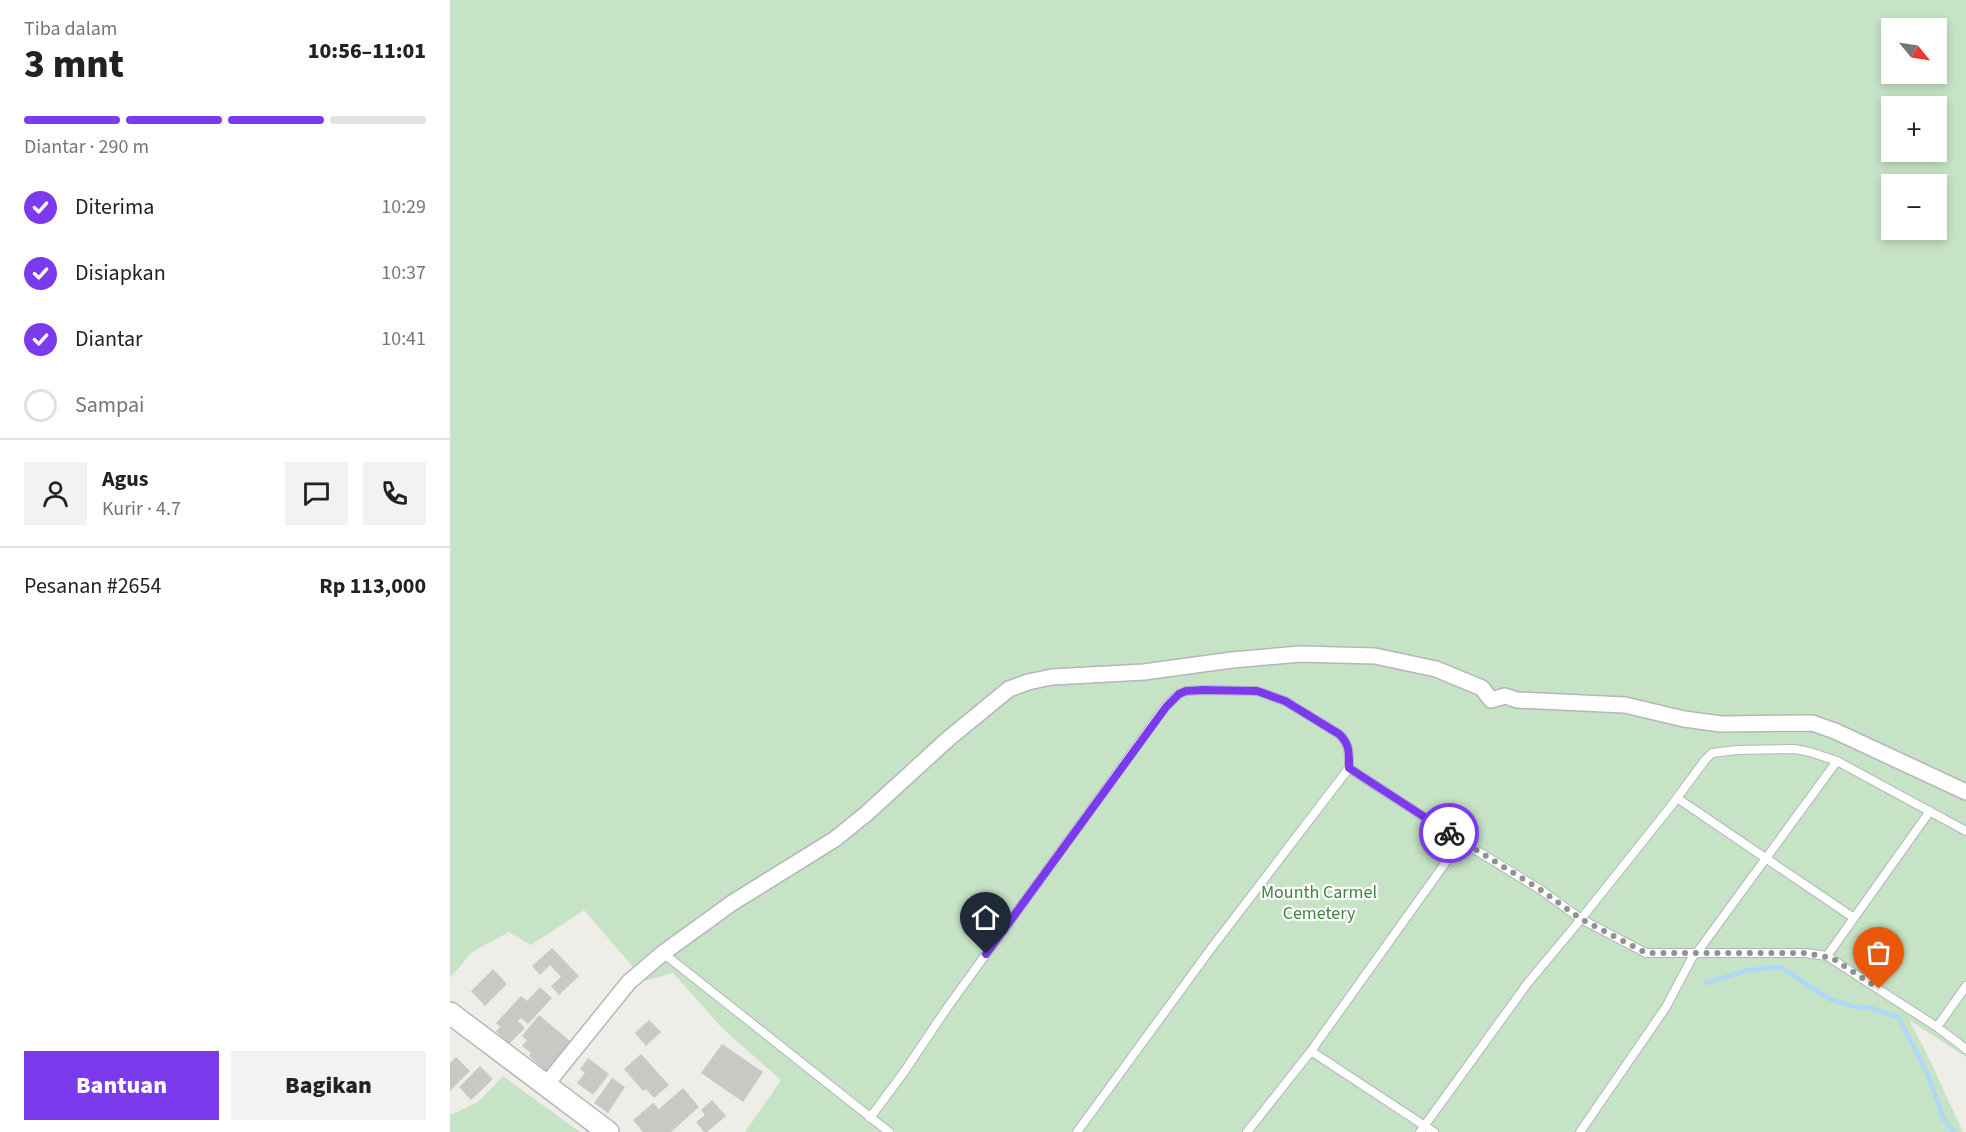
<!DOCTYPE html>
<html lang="id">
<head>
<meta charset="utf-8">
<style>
	:root { --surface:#fff; --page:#f2f2f2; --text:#222; --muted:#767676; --line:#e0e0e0; --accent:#7c3aed }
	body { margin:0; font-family:"Source Sans 3",sans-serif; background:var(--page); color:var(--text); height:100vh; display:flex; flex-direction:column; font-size:22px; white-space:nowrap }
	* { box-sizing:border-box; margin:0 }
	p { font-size:20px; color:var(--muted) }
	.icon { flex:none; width:33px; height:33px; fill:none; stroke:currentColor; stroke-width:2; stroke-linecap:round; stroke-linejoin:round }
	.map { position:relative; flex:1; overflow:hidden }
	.side { display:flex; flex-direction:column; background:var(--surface); width:450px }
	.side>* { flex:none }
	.needle { width:39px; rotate:120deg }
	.buttons { position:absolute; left:1431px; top:18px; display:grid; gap:12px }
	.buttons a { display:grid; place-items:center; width:66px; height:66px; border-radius:0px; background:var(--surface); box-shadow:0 3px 9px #0003; font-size:30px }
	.pin { position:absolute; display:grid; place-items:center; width:51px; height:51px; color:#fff; margin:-62px -26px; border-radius:50% 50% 50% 0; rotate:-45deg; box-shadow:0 0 6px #0007 }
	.pin .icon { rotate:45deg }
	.courier { position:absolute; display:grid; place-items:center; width:60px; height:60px; margin:-30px; border:4px solid #7c3aed; border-radius:50%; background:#fff; color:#222; box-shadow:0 2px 8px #0007 }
	.head em { font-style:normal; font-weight:800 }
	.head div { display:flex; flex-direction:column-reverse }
	.head { display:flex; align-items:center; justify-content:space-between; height:102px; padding:0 24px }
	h1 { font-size:39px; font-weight:800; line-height:45px }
	.bar { display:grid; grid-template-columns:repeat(4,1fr); gap:9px 6px; align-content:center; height:72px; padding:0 24px }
	.bar i { height:8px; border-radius:4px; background:var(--line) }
	.bar .current { background:var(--accent) }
	.bar p { grid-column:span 4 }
	.line { display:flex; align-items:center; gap:15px; padding:0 24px; border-top:2px solid var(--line) }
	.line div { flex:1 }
	.round { display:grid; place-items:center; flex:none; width:63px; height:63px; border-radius:0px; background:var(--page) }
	ol { padding:0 24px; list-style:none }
	li { display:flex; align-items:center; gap:18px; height:66px }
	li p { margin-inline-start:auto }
	li .icon { padding:6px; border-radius:50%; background:var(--accent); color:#fff; stroke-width:4 }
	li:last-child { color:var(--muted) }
	li i { width:33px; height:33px; border:3px solid var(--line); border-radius:50% }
	.action { display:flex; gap:12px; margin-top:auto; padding:12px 24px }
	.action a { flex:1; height:69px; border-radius:0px; background:var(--accent); color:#fff; font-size:24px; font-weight:800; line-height:69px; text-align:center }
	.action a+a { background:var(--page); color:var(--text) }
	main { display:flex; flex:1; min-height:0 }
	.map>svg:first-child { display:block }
	.green { fill:#c6e3c6; fill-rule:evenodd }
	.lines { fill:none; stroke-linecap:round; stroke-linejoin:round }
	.stream { stroke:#afd7f7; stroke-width:4.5 }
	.building { fill:#cac8c3 }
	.service-casing { stroke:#b4b6ba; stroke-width:10 }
	.minor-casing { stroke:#b4b6ba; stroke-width:18 }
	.secondary-casing { stroke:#b3b5ba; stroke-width:24 }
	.service { stroke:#fff; stroke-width:8 }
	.minor { stroke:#fff; stroke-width:15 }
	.secondary { stroke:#fff; stroke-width:21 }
	.done { stroke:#919292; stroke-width:6; stroke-dasharray:0 10.8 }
	.route { stroke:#7c3aed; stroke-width:8 }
	.labels { text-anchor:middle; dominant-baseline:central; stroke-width:4.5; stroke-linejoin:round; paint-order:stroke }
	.park-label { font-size:18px; fill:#3f8343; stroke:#fff }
</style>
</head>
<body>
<main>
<section class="side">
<div class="head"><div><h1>3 mnt</h1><p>Tiba dalam</p></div><em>10:56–11:01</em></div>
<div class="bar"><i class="current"></i><i class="current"></i><i class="current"></i><i></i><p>Diantar · 290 m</p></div>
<ol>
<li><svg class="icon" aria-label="check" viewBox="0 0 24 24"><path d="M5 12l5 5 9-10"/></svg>Diterima<p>10:29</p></li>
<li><svg class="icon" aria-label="check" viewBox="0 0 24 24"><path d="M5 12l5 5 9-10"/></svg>Disiapkan<p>10:37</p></li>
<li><svg class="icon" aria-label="check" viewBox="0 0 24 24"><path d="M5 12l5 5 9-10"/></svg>Diantar<p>10:41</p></li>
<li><i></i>Sampai</li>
</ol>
<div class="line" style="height:108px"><a class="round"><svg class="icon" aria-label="person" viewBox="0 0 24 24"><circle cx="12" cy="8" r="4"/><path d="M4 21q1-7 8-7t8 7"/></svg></a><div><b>Agus</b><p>Kurir · 4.7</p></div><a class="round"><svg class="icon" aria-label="chat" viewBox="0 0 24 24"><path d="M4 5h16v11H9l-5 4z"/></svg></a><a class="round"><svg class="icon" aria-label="phone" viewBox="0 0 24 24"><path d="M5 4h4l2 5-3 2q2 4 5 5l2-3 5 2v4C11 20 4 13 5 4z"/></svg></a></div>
<div class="line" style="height:78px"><div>Pesanan #2654</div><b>Rp 113,000</b></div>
<div class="action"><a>Bantuan</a><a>Bagikan</a></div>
</section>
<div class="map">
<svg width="1516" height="1132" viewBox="0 0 1516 1132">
	<rect width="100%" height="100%" fill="#efede7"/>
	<!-- green -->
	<path class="green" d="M0 0H1516V1057L1459 1020 1476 1052 1513 1132H295L331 1080 272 1028 223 973 195 981 134 910 81 945 59 932 22 952 0 978ZM1442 28H1486V74H1442ZM1442 106H1486V152H1442ZM1442 184H1486V230H1442Z
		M53 1076 130 1132H0V1113L2 1114 28 1102Z"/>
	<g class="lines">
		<!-- stream -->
		<path class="stream" d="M1255 983 1299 970 1330 967 1378 998 1402 1006 1420 1008 1448 1017 1477 1073 1494 1120 1504 1132"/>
	</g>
	<!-- building -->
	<path class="building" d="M102 948 129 976 109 995 101 986 111 977 100 965 90 975 82 966Z
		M43 969 57 984 35 1006 21 991Z
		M90 987 102 998 78 1024 71 1018 68 1021 75 1028 59 1044 46 1031 50 1027 46 1023 71 996 77 1001Z
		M89 1015 120 1041 96 1071 79 1056 81 1053 72 1046 77 1040 72 1036Z
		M199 1020 211 1032 196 1046 185 1033Z
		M272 1044 313 1072 293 1102 251 1073Z
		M191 1054 219 1085 204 1098 196 1089 193 1091 174 1069Z
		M6 1057 20 1071 0 1091V1063Z
		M138 1058 159 1074 143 1095 127 1083 135 1073 130 1069Z
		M30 1066 43 1079 21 1100 9 1087Z
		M162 1078 175 1087 158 1113 144 1103Z
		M233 1088 249 1107 221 1132H193L183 1120 203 1103 209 1109Z
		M262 1100 276 1116 257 1132H254L246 1122 255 1115 251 1110Z"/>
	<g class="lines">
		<defs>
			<path id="service" d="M1227 798 1404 918
				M1516 831 1387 761 1360 752 1345 749 1287 750 1262 753 1255 760 1221 806 1131 919 1196 953H1356L1377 956 1487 1027 1516 1049
				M213 953 439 1132
				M1246 954 1387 761
				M1377 956 1480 811
				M1487 1027 1516 986
				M861 1051 984 1132
				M420 1118 454 1072 497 1008 715 707 729 694 736 691 753 690 807 691 835 701 889 734C900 744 899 753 899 768L1011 841 1091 890 1131 919 1077 984 970 1132
				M627 1132 760 950 899 768
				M797 1132 861 1051 1011 841
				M1130 1132 1216 1007 1244 954"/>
			<path id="minor" d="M95 1086 179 982 213 953 282 903 385 839 416 814 498 739 559 689 578 682 602 677 694 672 782 660 850 654 925 656 986 669 1032 688 1041 700 1055 696 1067 700 1175 705 1234 719 1271 724 1362 723 1385 731 1516 792"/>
			<path id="secondary" d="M0 1013 158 1132"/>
		</defs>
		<!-- service casing -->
		<use href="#service" class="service-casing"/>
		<!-- minor casing -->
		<use href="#minor" class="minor-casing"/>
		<!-- secondary casing -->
		<use href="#secondary" class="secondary-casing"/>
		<!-- service -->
		<use href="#service" class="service"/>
		<!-- minor -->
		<use href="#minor" class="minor"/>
		<!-- secondary -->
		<use href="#secondary" class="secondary"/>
	</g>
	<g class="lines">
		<!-- done -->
		<path class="done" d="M999 833 1091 890 1131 919 1196 953H1356L1382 958 1429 989"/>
		<!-- route -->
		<path class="route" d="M536 954 716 707 729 694 736 691 753 690 807 691 835 701 889 734C900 744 899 753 899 768L999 833"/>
	</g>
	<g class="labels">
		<!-- park labels -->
		<g class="park-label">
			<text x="869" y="892">Mounth Carmel<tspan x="869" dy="21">Cemetery</tspan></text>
		</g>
	</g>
</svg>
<div class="buttons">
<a><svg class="needle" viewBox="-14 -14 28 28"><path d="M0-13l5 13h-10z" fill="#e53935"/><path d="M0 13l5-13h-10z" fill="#767676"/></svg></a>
<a>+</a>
<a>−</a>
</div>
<div class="pin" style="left:1429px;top:989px;background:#ea580c"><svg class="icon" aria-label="bag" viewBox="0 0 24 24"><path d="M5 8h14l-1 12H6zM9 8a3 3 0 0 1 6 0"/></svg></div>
<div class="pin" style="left:536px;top:954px;background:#1f2937"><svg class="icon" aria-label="home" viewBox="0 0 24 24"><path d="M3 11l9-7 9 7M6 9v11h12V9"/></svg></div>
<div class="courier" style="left:999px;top:833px"><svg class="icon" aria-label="bike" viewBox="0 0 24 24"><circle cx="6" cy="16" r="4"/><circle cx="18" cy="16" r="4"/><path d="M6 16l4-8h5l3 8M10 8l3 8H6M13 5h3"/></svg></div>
</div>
</main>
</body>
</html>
